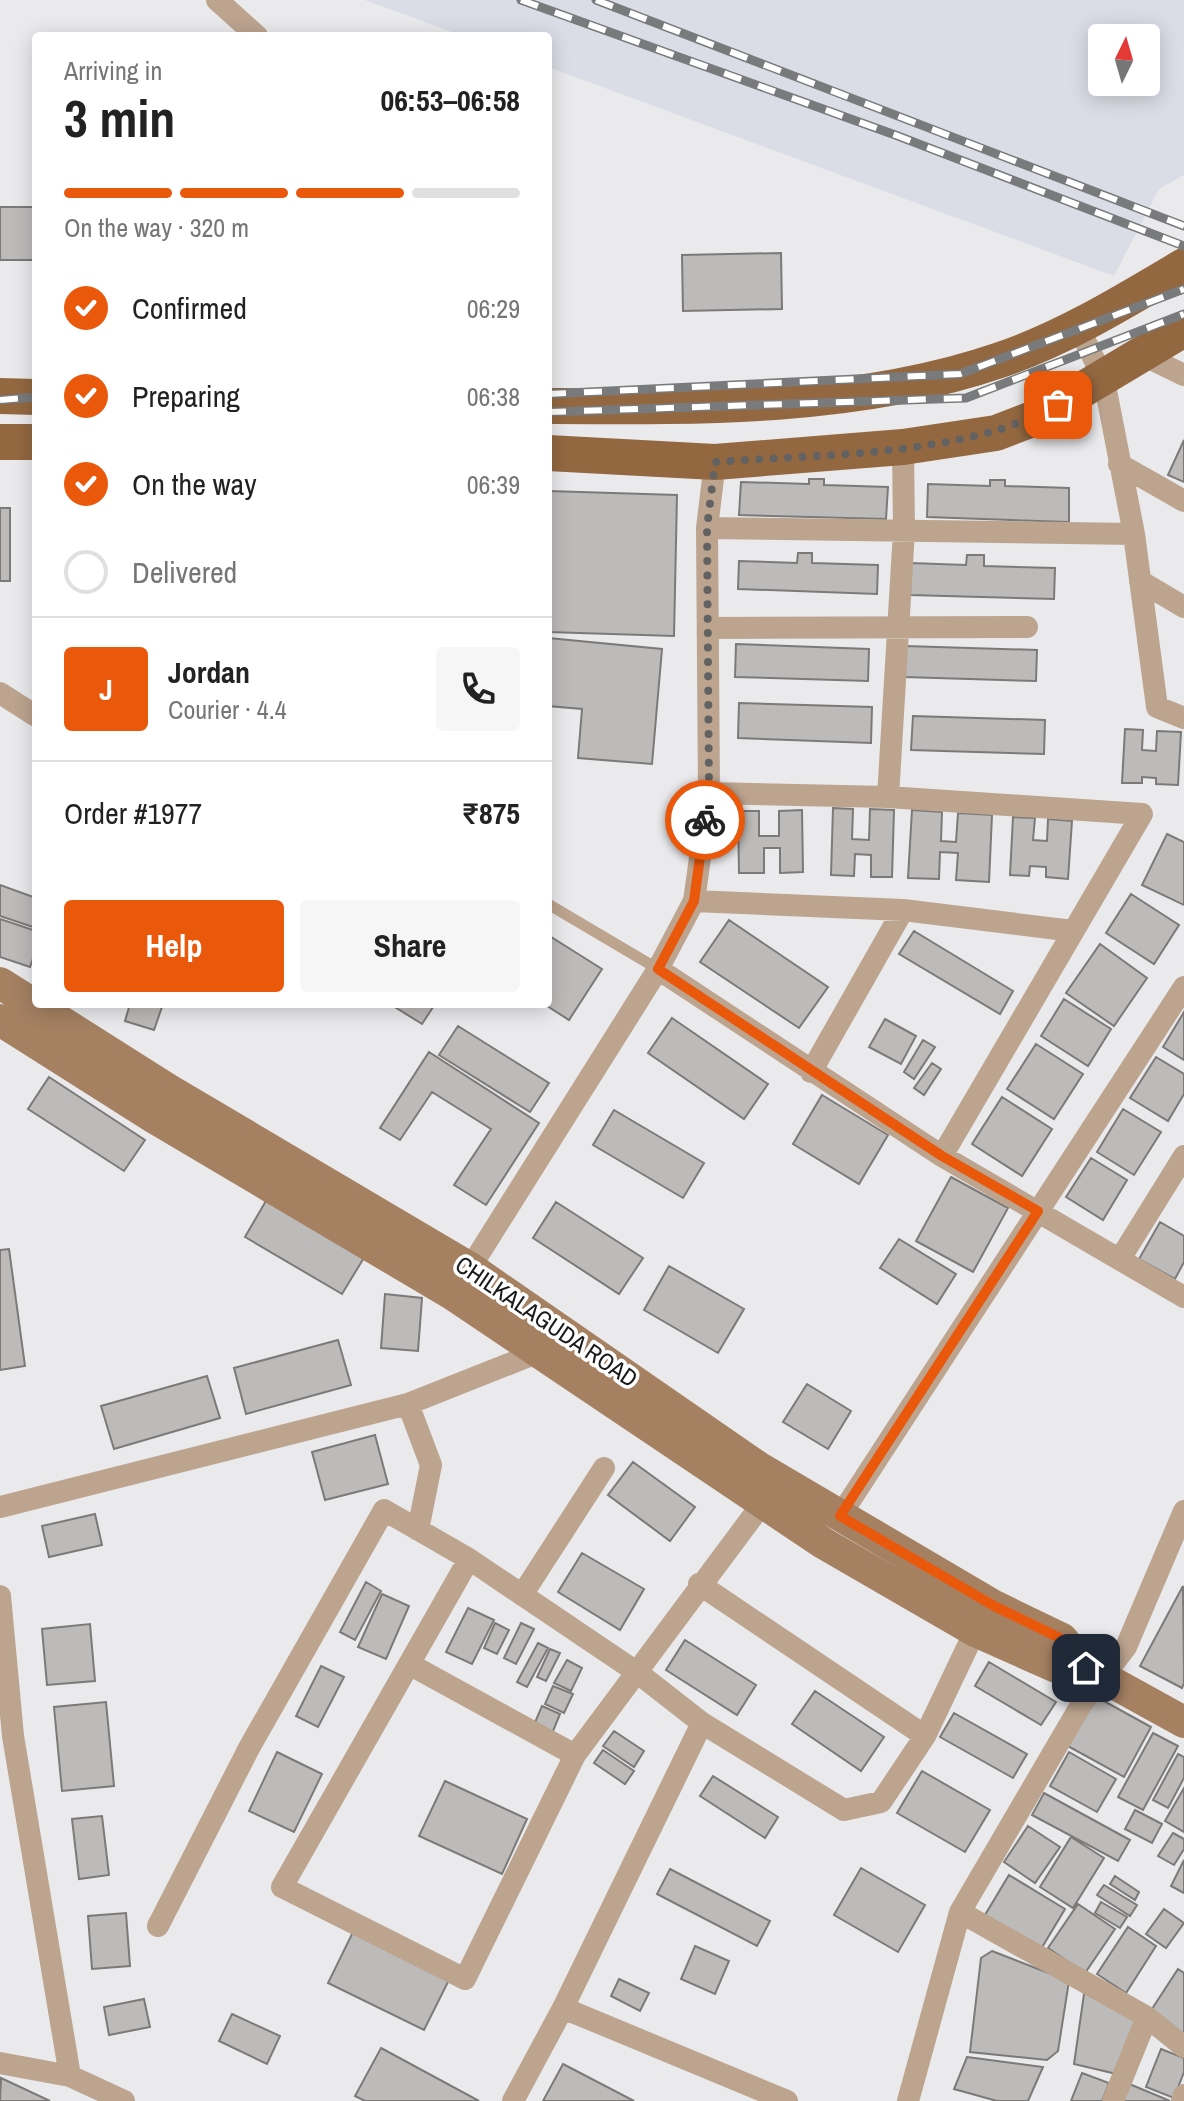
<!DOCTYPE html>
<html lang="en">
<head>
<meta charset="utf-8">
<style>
	:root { --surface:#fff; --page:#f6f6f6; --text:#222; --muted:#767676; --line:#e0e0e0; --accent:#ea580c }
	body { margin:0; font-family:"Archivo Narrow",sans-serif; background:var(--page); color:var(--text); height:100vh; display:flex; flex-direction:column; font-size:30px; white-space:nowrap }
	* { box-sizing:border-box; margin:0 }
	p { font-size:26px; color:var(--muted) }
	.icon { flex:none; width:44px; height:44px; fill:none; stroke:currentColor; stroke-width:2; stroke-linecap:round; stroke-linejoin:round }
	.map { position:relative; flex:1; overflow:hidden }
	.details { position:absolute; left:32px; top:32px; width:520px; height:976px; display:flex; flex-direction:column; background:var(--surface); border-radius:8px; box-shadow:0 4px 20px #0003 }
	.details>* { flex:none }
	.needle { width:52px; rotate:5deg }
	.tools { position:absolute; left:1088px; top:24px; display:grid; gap:16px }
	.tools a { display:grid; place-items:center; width:72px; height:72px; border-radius:8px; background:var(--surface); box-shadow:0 4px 20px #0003; font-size:40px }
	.pin { position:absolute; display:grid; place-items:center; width:68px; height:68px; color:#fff; margin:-34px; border-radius:16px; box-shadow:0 4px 12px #0006 }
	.courier { position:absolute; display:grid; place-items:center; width:80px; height:80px; margin:-40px; border:6px solid #ea580c; border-radius:50%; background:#fff; color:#222; box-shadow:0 2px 10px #0007 }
	.headline em { font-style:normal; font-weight:800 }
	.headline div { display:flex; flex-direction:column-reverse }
	.headline { display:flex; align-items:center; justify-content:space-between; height:136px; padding:0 32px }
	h1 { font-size:52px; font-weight:800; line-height:60px }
	.bar { display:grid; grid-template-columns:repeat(4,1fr); gap:12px 8px; align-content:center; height:96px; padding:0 32px }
	.bar i { height:10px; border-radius:6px; background:var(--line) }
	.bar .on { background:var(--accent) }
	.bar p { grid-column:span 4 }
	.line { display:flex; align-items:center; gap:20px; padding:0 32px; border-top:2px solid var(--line) }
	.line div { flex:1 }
	.round { display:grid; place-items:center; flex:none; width:84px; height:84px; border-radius:8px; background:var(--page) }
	ol { padding:0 32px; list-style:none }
	li { display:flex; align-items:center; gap:24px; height:88px }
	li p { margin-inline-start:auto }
	li .icon { padding:8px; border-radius:50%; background:var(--accent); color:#fff; stroke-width:4 }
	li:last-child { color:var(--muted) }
	li i { width:44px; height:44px; border:4px solid var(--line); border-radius:50% }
	.primary-button { display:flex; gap:16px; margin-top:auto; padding:16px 32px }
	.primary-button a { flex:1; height:92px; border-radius:8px; background:var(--accent); color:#fff; font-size:32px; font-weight:800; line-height:92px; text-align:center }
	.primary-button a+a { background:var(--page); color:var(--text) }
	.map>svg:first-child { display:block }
	.built { fill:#dbdde6; fill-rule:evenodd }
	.building { fill:#bdbbba; stroke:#7c7a79; stroke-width:2 }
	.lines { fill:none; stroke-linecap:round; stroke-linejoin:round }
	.lane { stroke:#bca48f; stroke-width:11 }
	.street { stroke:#bca48f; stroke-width:22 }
	.secondary { stroke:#a58162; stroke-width:32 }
	.primary { stroke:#936841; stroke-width:36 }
	.rail-casing { stroke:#797a7b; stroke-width:9 }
	.rail { stroke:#fff; stroke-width:6; stroke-dasharray:18; stroke-linecap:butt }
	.done { stroke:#626263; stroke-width:8; stroke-dasharray:0 14.4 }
	.route { stroke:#ea580c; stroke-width:10 }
	.labels { text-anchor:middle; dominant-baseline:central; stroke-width:7; stroke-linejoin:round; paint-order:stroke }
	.street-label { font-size:24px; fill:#181919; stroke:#fff }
</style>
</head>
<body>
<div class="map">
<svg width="1184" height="2101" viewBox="0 0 1184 2101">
	<rect width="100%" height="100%" fill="#eaeaec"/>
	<!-- built -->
	<path class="built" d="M365 0H1184V175L1159 189 1114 276 548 67V36H463ZM1102 38H1146V82H1102Z"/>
	<!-- building -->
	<path class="building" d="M0 207H36V260H0Z
		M781 253 782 309 683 311 682 255Z
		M1184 440V482L1168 475Z
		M809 479H824V485L888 487 886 519 739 515 741 482 809 484Z
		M990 480H1005V486L1069 488V522L927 517 928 484 990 486Z
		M548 491 677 495 674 636 548 632Z
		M0 508H10V581H0Z
		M798 553H812V563L878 565 877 594 738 589 739 561 797 563Z
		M967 555H984V566L1055 568 1054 599 910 595 911 563 966 565Z
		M548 638 662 649 652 764 578 758 582 709 548 706Z
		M736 644 869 649 868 681 735 677Z
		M905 646 1037 650 1036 681 904 677Z
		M739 703 872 707 871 743 738 738Z
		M913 716 1045 720 1044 754 911 750Z
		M1125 729 1143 730 1142 750 1156 751 1157 731 1181 732 1178 785 1156 784V778L1142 777V783H1122Z
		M833 808 853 809 852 839 869 840 870 809 894 810 892 877H871V855L855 854 854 876 831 875Z
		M802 810 803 872 780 873V848H764V873H739L738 811H759V836H779V811Z
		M912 810 942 812 941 841 956 842 958 813 992 815 989 882 956 880 958 853 940 852 939 879 908 878Z
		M1013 817 1035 818 1033 840 1047 841 1048 819 1072 821 1068 879 1046 877V867L1030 866 1029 876 1010 875Z
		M1167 834 1184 842V905L1142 885Z
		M0 885 36 898V928L0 916Z
		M1131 894 1179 925 1154 964 1106 933Z
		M0 919 36 931V950L30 967 0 957Z
		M729 920 828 987 799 1028 700 962Z
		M914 931 1013 991 1000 1014 899 954Z
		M548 935 602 969 569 1020 544 1004H548Z
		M1100 944 1147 978 1114 1026 1066 993Z
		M1064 999 1111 1029 1088 1066 1041 1036Z
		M130 1004H163L154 1030 125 1021Z
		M390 1004H435L422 1024Z
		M1184 1012V1060L1163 1047Z
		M672 1018 768 1084 744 1119 648 1053Z
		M885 1019 916 1036 901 1064 869 1047Z
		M458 1026 549 1083 530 1112 439 1055Z
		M923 1040 935 1047 914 1079 904 1072Z
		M1036 1044 1083 1074 1054 1119 1007 1089Z
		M429 1052 539 1123 486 1205 454 1185 491 1129 432 1092 400 1140 380 1128Z
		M1156 1057 1184 1074V1094L1168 1121 1130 1098Z
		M932 1063 941 1069 924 1095 914 1088Z
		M49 1077 145 1140 124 1171 28 1109Z
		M822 1095 888 1135 859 1184 793 1144Z
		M1002 1097 1052 1129 1022 1176 972 1144Z
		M1123 1109 1161 1132 1134 1175 1097 1152Z
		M614 1110 704 1163 683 1198 593 1145Z
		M1091 1158 1127 1180 1103 1220 1066 1197Z
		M951 1177 1008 1208 973 1272 916 1241Z
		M267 1199 365 1256 342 1294 245 1237Z
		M556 1202 643 1258 619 1294 533 1238Z
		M1160 1222 1184 1236V1262L1175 1279 1139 1259Z
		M899 1239 956 1274 937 1304 880 1268Z
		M9 1249 25 1366 0 1370V1250Z
		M669 1266 744 1309 718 1353 644 1310Z
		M385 1294 422 1298 418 1351 381 1348Z
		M338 1340 351 1385 246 1414 234 1368Z
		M207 1376 220 1418 114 1449 101 1406Z
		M807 1384 851 1411 828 1449 783 1422Z
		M375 1435 388 1484 325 1500 312 1452Z
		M633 1462 695 1507 670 1541 608 1495Z
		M95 1514 102 1545 49 1557 42 1526Z
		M582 1553 644 1589 620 1630 558 1592Z
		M366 1582 381 1591 355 1640 340 1632Z
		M1183 1586 1184 1683 1182 1688 1140 1666Z
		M382 1594 409 1606 386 1659 358 1647Z
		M468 1608 494 1620 472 1664 446 1652Z
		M495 1623 509 1630 497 1654 484 1648Z
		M521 1623 534 1629 516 1664 504 1658Z
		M90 1624 95 1681 47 1685 42 1629Z
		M685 1640 756 1685 737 1715 666 1670Z
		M538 1643 548 1648 527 1687 517 1682Z
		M550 1649 560 1653 546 1681 537 1677Z
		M567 1660 582 1668 571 1691 554 1683Z
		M989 1662 1056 1702 1041 1725 975 1686Z
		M321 1666 344 1677 318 1727 296 1716Z
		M553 1686 573 1694 564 1713 545 1704Z
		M815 1691 884 1737 861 1771 792 1724Z
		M1093 1695 1151 1727 1124 1777 1066 1745Z
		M106 1702 114 1786 62 1791 54 1707Z
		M542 1706 560 1714 551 1736 533 1727Z
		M954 1713 1027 1754 1013 1778 940 1737Z
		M614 1731 644 1751 634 1767 603 1746Z
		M1153 1733 1178 1746 1143 1810 1118 1797Z
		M603 1750 634 1771 625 1784 594 1763Z
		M277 1752 322 1774 294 1832 249 1811Z
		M1069 1752 1116 1779 1097 1812 1050 1786Z
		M1178 1754 1184 1757V1778L1168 1808 1153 1800Z
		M922 1771 990 1810 965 1852 897 1813Z
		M713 1776 778 1817 765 1838 700 1796Z
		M445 1781 527 1819 502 1874 419 1836Z
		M1184 1788V1832L1165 1821Z
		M1044 1793 1130 1840 1118 1861 1032 1815Z
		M1135 1810 1162 1824 1152 1843 1125 1829Z
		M102 1816 109 1875 79 1879 72 1819Z
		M1028 1826 1060 1847 1035 1883 1004 1862Z
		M1173 1833 1184 1839V1849L1174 1865 1158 1856Z
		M1071 1837 1104 1858 1073 1908 1040 1887Z
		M1184 1860V1893L1171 1886Z
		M861 1868 925 1905 898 1952 834 1915Z
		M670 1869 770 1921 757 1946 657 1894Z
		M1009 1875 1065 1909 1041 1949 985 1915Z
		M1115 1876 1139 1892 1135 1900 1110 1884Z
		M1104 1885 1137 1905 1130 1916 1097 1895Z
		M1101 1902 1127 1917 1120 1928 1095 1913Z
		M1078 1904 1115 1929 1085 1973 1048 1948Z
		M1164 1909 1184 1923 1166 1948 1146 1934Z
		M126 1913 130 1966 92 1969 88 1916Z
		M1128 1927 1156 1946 1126 1993 1097 1974Z
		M353 1932 450 1978 424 2030 328 1983Z
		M695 1946 729 1961 715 1994 681 1979Z
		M992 1951 1069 1981 1058 2051 1047 2060 970 2052 981 1958Z
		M1178 1969 1184 1973V2035L1150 2012Z
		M619 1979 649 1993 640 2011 611 1996Z
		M1085 1987 1139 2018 1121 2075 1074 2064Z
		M144 1999 150 2027 109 2035 104 2007Z
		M232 2014 280 2036 267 2064 219 2041Z
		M381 2048 479 2101H365L355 2096Z
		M1161 2049 1184 2058V2072L1174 2098 1146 2087Z
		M967 2057 1043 2067 1028 2101H997L954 2089Z
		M563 2064 634 2101H543Z
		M1082 2073 1109 2083 1102 2101H1071Z
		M1 2078 50 2101H0Z
		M1127 2083 1170 2101H1120Z"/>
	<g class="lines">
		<!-- lane -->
		<path class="lane" d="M548 904 658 969"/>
		<!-- street -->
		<path class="street" d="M217 0 257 36
			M1078 326 1104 380 1134 534 1157 707 1184 718
			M1145 356 1184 375
			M1119 464 1184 501
			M707 528 1134 534
			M1140 581 1184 607
			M709 628 1027 627
			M0 693 36 716
			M709 793 888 797 1142 814 942 1156
			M888 797 904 531 903 447
			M694 901 903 910 1073 931
			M658 969 942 1156 1184 1297
			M811 1072 903 910
			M1120 1259 1184 1156
			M470 1268 658 969 694 901 709 793 707 528 715 462
			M408 1404 431 1465 418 1530
			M0 1507 408 1404 539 1352
			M840 1516 1184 987
			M469 1559 282 1887 465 1979 575 1755 762 1504
			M699 1584 925 1736
			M522 1595 604 1468
			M0 1596 13 1736 70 2076
			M409 1664 575 1755
			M960 1912 1147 2017 1184 2047
			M158 1926 249 1748 384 1510 469 1559 638 1673 702 1723 844 1810 881 1802 925 1736 975 1631
			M563 2008 787 2101
			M0 2063 70 2076 124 2101
			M513 2101 563 2008 702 1723
			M908 2101 960 1912 1081 1705 1126 1647 1184 1511
			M1113 2101 1147 2017
			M1182 2101 1184 2095"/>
		<!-- secondary -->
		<path class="secondary" d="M0 983 169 1090 470 1268 758 1467 994 1606 1062 1639 1086 1668 1184 1722
			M0 1020 153 1117 452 1294 823 1543 975 1631 1056 1667 1086 1668"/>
		<!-- primary -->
		<path class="primary" d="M0 396 36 397
			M548 406C697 407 858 409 1000 360 1065 338 1125 301 1184 266
			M0 442H36
			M548 453 715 462 903 447 996 433 1035 418 1184 329"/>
		<defs>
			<path id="rail" d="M521 0 898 136 1184 246
				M596 0 1184 226
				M548 394 960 374 1184 289
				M0 400 36 397
				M548 412 966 398 1184 314"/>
		</defs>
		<!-- rail casing -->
		<use href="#rail" class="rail-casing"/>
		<!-- rail -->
		<use href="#rail" class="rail"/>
	</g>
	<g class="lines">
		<!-- done -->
		<path class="done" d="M705 820 709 793 707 528 715 462C821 454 965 457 1058 405"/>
		<!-- route -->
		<path class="route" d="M705 820 694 901 658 969 942 1156 1038 1211 840 1516 994 1606 1062 1639 1086 1668"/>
	</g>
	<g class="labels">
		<!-- street labels -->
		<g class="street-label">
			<text transform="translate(547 1321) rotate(34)">CHILKALAGUDA ROAD</text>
		</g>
	</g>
</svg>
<div class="tools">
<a><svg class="needle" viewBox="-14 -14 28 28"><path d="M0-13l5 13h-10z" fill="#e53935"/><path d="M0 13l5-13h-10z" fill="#767676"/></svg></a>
</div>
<div class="pin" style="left:1058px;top:405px;background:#ea580c"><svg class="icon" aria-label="bag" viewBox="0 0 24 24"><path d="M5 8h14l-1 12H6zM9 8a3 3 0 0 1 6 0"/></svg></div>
<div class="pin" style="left:1086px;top:1668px;background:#1f2937"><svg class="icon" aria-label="home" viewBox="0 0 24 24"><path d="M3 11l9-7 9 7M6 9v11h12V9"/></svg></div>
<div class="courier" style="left:705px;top:820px"><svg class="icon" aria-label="bike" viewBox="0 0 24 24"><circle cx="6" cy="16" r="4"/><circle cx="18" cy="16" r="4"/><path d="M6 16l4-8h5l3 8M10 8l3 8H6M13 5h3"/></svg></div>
<section class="details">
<div class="headline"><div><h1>3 min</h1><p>Arriving in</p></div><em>06:53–06:58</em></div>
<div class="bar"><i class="on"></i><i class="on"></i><i class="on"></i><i></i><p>On the way · 320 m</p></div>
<ol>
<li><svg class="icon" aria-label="check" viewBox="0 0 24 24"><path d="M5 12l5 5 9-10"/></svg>Confirmed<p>06:29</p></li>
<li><svg class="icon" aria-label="check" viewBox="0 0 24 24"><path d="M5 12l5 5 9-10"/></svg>Preparing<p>06:38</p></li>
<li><svg class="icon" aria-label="check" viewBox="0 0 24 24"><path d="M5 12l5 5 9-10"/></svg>On the way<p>06:39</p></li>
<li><i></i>Delivered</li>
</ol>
<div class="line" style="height:144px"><b class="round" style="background:var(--accent);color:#fff">J</b><div><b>Jordan</b><p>Courier · 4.4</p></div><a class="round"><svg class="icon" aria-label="phone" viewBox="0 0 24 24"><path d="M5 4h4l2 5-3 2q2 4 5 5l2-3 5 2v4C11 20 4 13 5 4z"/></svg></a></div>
<div class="line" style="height:104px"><div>Order #1977</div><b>₹875</b></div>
<div class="primary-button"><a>Help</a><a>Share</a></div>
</section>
</div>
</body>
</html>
